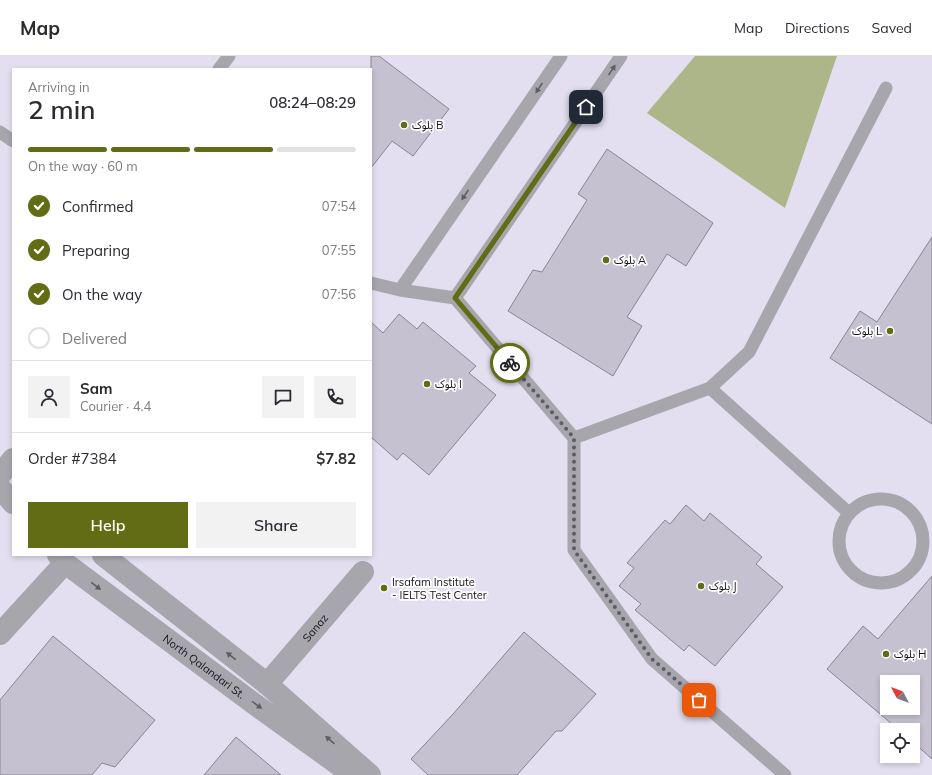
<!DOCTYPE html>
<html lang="en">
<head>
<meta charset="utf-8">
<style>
	:root { --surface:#fff; --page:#f2f2f3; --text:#2b2b33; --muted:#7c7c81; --line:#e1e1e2; --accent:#616c14 }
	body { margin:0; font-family:Mulish,"Noto Sans Arabic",sans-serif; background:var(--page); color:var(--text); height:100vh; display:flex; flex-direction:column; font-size:15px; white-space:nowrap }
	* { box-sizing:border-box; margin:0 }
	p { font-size:13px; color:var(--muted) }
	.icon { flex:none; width:22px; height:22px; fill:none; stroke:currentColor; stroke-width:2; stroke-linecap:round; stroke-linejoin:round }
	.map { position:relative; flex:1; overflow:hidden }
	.side { position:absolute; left:12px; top:12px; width:360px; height:488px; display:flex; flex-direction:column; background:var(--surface); border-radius:0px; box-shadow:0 2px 6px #0003 }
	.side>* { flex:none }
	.needle { width:26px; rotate:311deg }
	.buttons { position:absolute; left:880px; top:619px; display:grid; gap:8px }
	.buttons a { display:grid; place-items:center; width:40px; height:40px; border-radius:0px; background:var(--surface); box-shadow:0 2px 6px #0003; font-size:20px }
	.pin { position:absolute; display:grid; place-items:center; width:34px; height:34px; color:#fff; margin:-17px; border-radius:8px; box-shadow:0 2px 6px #0006 }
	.courier { position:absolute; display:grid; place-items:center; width:40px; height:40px; margin:-20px; border:3px solid #616c14; border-radius:50%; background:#fff; color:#222; box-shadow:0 1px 5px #0007 }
	.summary em { font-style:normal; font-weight:600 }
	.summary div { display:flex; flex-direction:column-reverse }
	.summary { display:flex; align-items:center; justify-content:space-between; height:68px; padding:0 16px }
	h1 { font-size:26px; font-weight:600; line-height:30px }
	.bar { display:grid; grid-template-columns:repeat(4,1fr); gap:6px 4px; align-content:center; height:48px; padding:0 16px }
	.bar i { height:5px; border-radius:3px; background:var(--line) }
	.bar .current { background:var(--accent) }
	.bar p { grid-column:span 4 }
	.line { display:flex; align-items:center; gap:10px; padding:0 16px; border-top:1px solid var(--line) }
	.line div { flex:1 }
	.round { display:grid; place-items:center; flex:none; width:42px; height:42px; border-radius:0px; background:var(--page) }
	ol { padding:0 16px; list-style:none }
	li { display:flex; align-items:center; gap:12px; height:44px }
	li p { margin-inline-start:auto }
	li .icon { padding:4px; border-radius:50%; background:var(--accent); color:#fff; stroke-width:4 }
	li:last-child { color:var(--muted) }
	li i { width:22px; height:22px; border:2px solid var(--line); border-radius:50% }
	.primary-button { display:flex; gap:8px; margin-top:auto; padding:8px 16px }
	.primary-button a { flex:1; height:46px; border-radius:0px; background:var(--accent); color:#fff; font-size:16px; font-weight:600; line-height:46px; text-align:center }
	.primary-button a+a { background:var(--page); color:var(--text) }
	header { display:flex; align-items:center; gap:24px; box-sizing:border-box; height:56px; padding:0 20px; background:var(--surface); border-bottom:1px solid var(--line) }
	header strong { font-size:19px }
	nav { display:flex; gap:22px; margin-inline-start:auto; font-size:14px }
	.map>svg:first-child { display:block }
	.green { fill:#adb688 }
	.building { fill:#c5c1d1; stroke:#898594; fill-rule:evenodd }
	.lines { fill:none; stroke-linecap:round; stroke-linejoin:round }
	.service { stroke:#a7a6ad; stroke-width:13 }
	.minor { stroke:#a7a6ad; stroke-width:22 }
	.oneway { fill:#5e5d63 }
	.done { stroke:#5d5b64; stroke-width:4; stroke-dasharray:0 7.2 }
	.route { stroke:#616c14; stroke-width:5 }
	.poi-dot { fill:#616c14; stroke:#fff; stroke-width:1.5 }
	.labels { text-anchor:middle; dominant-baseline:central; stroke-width:3.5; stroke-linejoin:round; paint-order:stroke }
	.poi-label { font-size:11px; fill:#151419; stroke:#fff; text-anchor:start }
	.street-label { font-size:11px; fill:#151419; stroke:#fff }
</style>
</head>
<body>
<header>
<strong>Map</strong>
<nav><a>Map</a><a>Directions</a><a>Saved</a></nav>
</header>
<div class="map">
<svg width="932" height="719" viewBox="0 0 932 719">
	<rect width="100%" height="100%" fill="#e3dff0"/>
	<!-- green -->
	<path class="green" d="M695 0H837L785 152 647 57Z"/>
	<!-- building -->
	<path class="building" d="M371 0H379L449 53 413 100 392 85 371 112Z
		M607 93 713 167 686 210 667 198 627 261 642 270 613 320 508 255 533 214 542 216 587 144 578 138Z
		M932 181V368L830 302 860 255 877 266Z
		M399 258 417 273 423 266 476 310 469 317 496 339 429 419 403 397 397 404 371 381V266L383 277Z
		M686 449 704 465 710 457 762 501 756 508 783 531 715 610 689 589 684 595 635 554 641 548 619 530 634 512 627 507 665 464 670 468Z
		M932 520V703L913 686V674H899L827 613 863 570 878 583ZM887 626H913V652H887Z
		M524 576 596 638 562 675H556L517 719H428L411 703 454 657Z
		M53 580 155 664 115 711 102 707 92 719H0V644Z
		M236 681 281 719H204Z"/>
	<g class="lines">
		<!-- service -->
		<path class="service" d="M219 13 229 0
			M0 76 13 85
			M371 227 400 234 455 242 574 382
			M400 234 561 0
			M455 242 621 0
			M710 332 849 457
			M574 382 710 332 749 296 886 32
			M574 382V494L652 603 785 719
			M839 485a42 42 0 1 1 84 0a42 42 0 1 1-84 0Z"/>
		<!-- minor -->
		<g class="minor">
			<path d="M0 419 13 403"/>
			<path d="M0 432 13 447"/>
			<path id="s1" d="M58 499 65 507 253 647 353 719"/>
			<path d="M103 499 267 628 370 719"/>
			<path d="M0 578 65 507"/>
			<path id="s2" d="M267 628 363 516"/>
		</g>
	</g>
	<!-- one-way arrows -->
	<defs><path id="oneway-solid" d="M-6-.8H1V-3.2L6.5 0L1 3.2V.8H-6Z"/></defs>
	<g class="oneway">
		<use href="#oneway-solid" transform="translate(612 14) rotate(-56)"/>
		<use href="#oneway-solid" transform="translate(539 32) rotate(124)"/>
		<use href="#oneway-solid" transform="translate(465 139) rotate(124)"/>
		<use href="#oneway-solid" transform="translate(96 530) rotate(37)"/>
		<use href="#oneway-solid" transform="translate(231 600) rotate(-142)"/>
		<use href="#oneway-solid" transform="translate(257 649) rotate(36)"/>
		<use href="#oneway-solid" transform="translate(330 684) rotate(-139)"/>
	</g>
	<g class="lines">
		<!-- done -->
		<path class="done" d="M510 307 574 382V494L652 603 699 644"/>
		<!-- route -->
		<path class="route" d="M510 307 455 242 586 51"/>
	</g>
	<!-- markers -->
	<g class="poi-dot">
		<circle cx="404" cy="69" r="4"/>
		<circle cx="606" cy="204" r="4"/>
		<circle cx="890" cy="275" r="4"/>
		<circle cx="427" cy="328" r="4"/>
		<circle cx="701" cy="530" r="4"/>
		<circle cx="384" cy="532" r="4"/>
		<circle cx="886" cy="598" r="4"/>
	</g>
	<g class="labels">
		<!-- poi labels -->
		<g class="poi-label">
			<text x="412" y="69">بلوک B</text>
			<text x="614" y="204">بلوک A</text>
			<text x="882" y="275" text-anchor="end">بلوک L</text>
			<text x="435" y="328">بلوک I</text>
			<text x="392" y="526">Irsafam Institute<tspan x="392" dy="13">- IELTS Test Center</tspan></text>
			<text x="709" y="530">بلوک J</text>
			<text x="894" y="598">بلوک H</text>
		</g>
		<!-- street labels -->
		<g class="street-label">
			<text stroke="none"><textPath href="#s2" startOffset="74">Sanaz</textPath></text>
			<text stroke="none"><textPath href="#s1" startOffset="184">North Qalandari St.</textPath></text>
		</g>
	</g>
</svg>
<div class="buttons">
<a><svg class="needle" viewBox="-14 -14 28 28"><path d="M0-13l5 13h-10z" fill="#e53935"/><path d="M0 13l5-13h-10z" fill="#7c7c81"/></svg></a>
<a><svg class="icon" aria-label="locate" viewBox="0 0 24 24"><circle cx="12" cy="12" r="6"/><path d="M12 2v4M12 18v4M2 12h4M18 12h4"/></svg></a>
</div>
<div class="pin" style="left:699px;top:644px;background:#ea580c"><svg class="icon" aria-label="bag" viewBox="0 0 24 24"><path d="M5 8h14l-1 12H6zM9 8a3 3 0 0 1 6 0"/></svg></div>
<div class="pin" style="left:586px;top:51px;background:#1f2937"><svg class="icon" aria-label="home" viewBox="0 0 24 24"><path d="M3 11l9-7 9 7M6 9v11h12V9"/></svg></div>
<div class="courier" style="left:510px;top:307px"><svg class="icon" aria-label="bike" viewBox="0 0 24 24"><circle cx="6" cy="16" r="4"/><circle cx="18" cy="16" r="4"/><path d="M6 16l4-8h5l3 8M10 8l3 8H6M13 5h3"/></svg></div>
<section class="side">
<div class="summary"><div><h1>2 min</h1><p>Arriving in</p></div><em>08:24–08:29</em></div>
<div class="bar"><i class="current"></i><i class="current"></i><i class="current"></i><i></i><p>On the way · 60 m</p></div>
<ol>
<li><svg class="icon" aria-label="check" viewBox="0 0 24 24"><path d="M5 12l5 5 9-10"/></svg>Confirmed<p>07:54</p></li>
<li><svg class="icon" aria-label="check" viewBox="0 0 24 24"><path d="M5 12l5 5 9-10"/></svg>Preparing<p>07:55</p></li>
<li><svg class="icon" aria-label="check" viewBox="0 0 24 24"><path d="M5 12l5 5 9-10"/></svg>On the way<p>07:56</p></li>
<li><i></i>Delivered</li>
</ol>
<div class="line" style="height:72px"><a class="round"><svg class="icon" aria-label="person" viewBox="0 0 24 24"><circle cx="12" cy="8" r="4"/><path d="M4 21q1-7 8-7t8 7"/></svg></a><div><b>Sam</b><p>Courier · 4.4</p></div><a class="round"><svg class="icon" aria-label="chat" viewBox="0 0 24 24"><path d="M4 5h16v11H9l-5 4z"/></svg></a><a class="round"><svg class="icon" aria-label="phone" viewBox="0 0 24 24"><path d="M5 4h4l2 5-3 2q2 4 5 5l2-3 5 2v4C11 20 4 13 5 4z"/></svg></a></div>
<div class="line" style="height:52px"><div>Order #7384</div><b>$7.82</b></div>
<div class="primary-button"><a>Help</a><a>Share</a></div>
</section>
</div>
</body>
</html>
